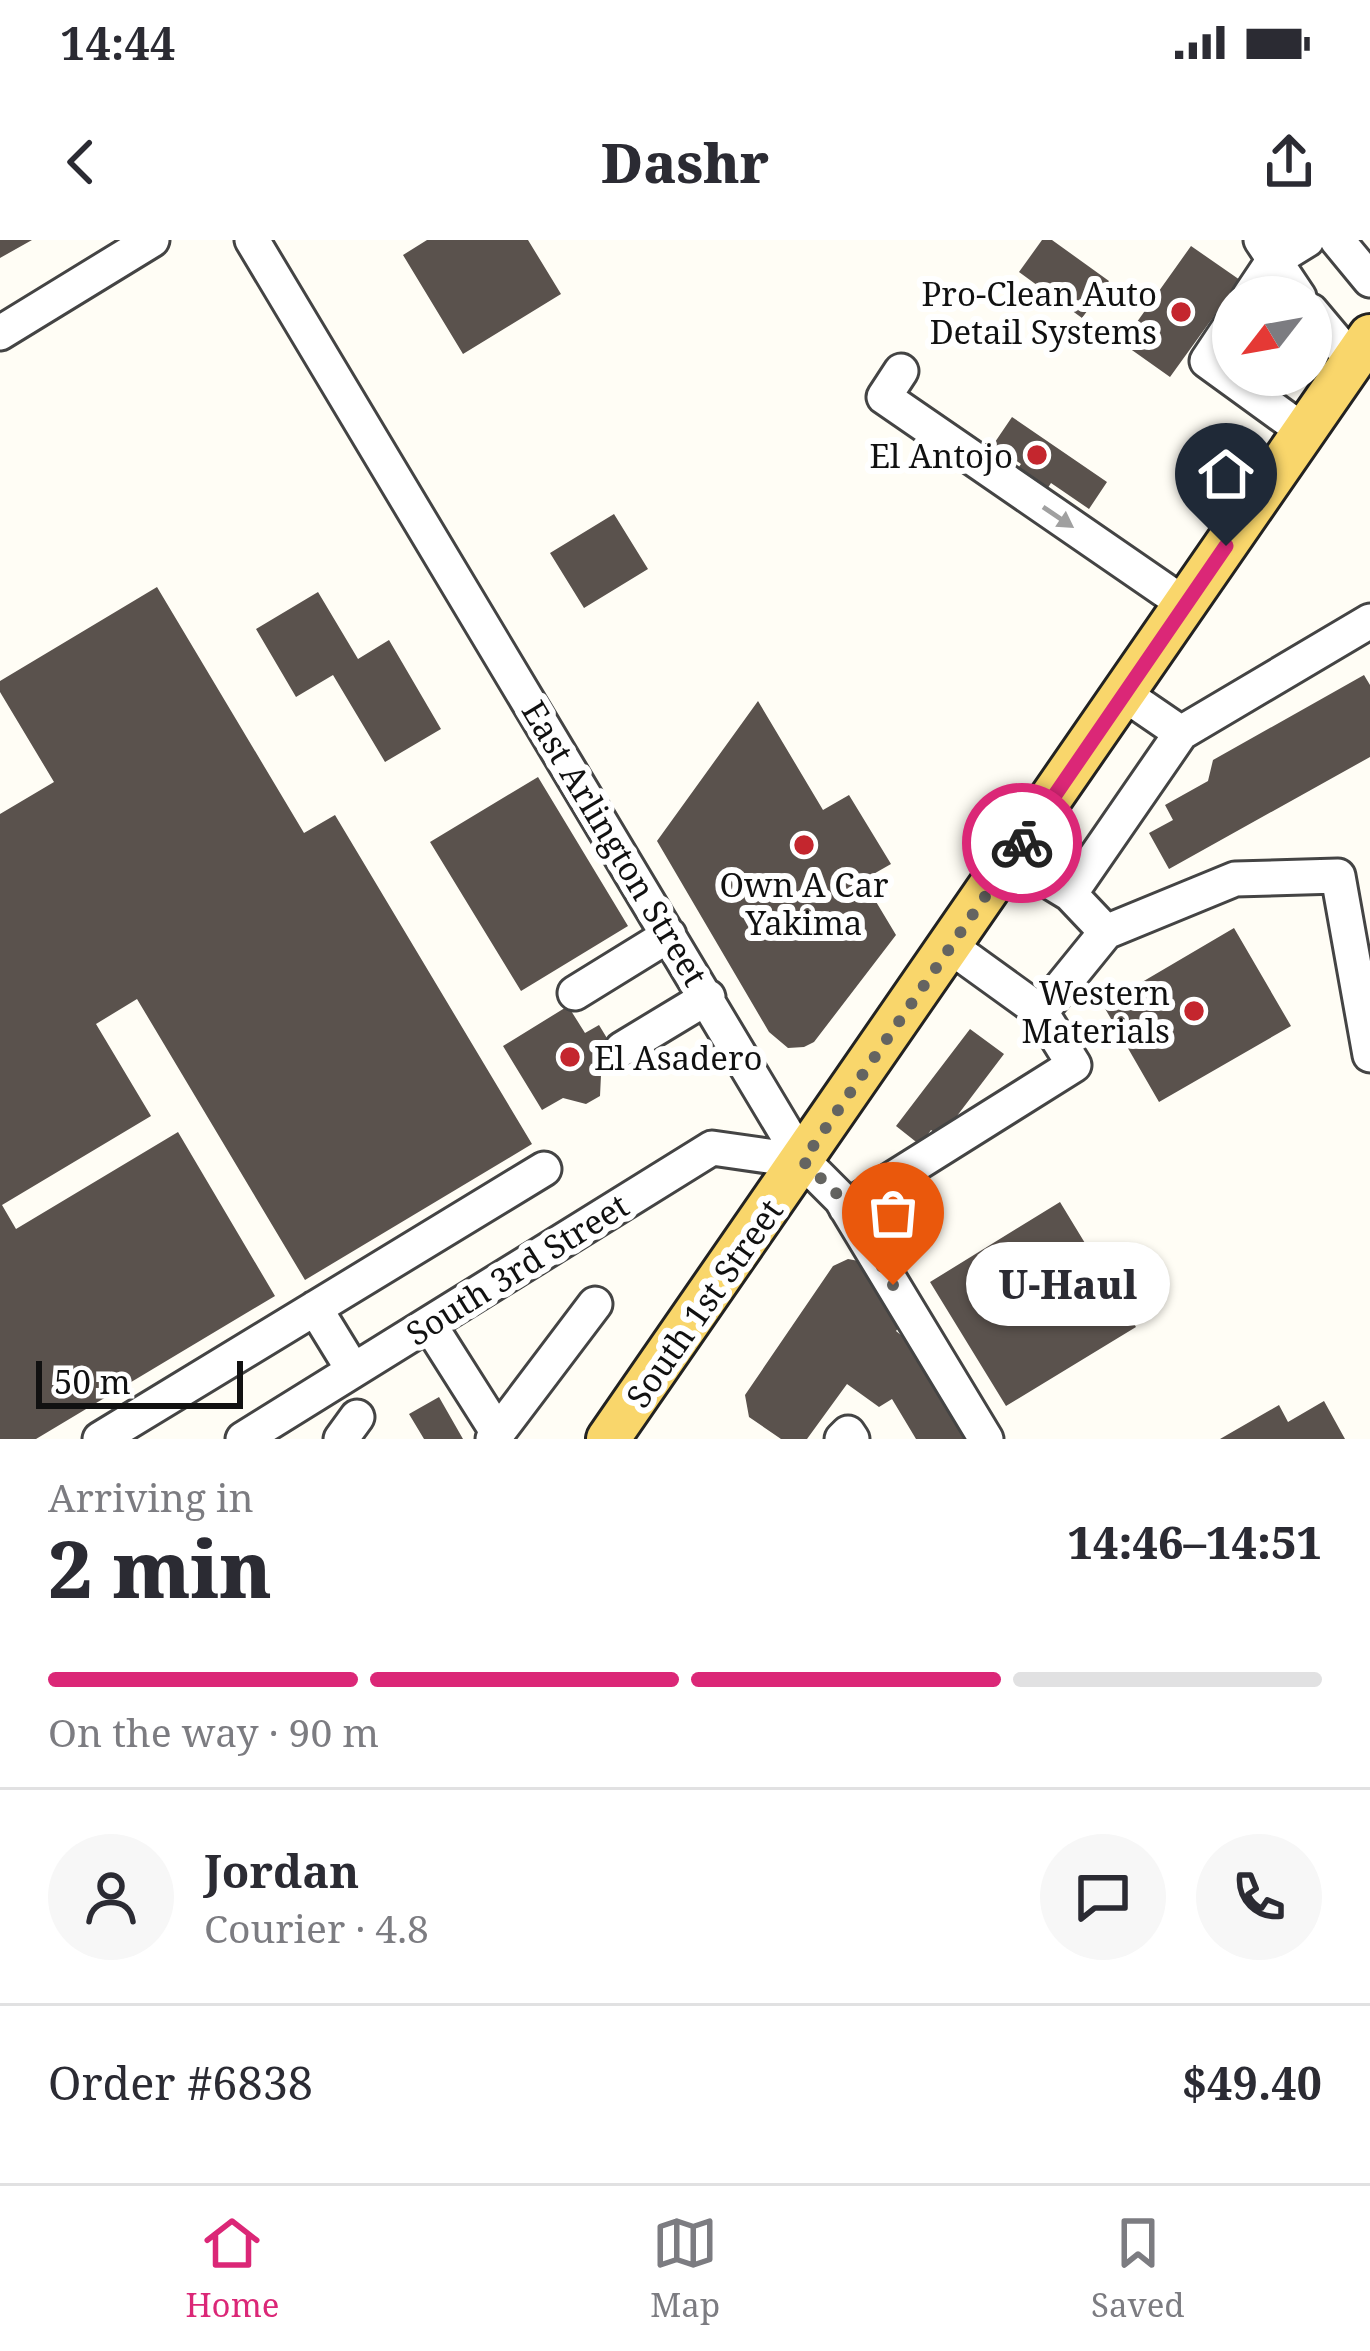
<!DOCTYPE html>
<html lang="en">
<head>
<meta charset="utf-8">
<style>
	:root { --surface:#fff; --page:#f7f7f7; --text:#2b2b33; --muted:#7c7c81; --line:#e1e1e2; --accent:#db2777 }
	body { margin:0; font-family:"Noto Serif",serif; background:var(--page); color:var(--text); height:100vh; display:flex; flex-direction:column; font-size:45px; white-space:nowrap }
	* { box-sizing:border-box; margin:0 }
	p { font-size:39px; color:var(--muted) }
	.icon { flex:none; width:66px; height:66px; fill:none; stroke:currentColor; stroke-width:2; stroke-linecap:round; stroke-linejoin:round }
	.map { position:relative; height:1199px; overflow:hidden }
	.panel { display:flex; flex-direction:column; background:var(--surface); flex:1 }
	.panel>* { flex:none }
	.needle { width:78px; rotate:239deg }
	.fabs { position:absolute; left:1212px; top:36px; display:grid; gap:24px }
	.fabs a { display:grid; place-items:center; width:120px; height:120px; border-radius:50%; background:var(--surface); box-shadow:0 3px 9px #0004; font-size:60px }
	.scale { position:absolute; left:36px; bottom:30px; width:207px; box-sizing:border-box; padding-left:12px; border:6px solid #111; border-top:0; font-size:33px; line-height:42px; white-space:nowrap; color:#111; -webkit-text-stroke:9px #fff; paint-order:stroke }
	.pin { position:absolute; display:grid; place-items:center; width:102px; height:102px; color:#fff; margin:-123px -51px; border-radius:50% 50% 50% 0; rotate:-45deg; box-shadow:0 0 12px #0007 }
	.pin .icon { rotate:45deg }
	.courier { position:absolute; display:grid; place-items:center; width:120px; height:120px; margin:-60px; border:9px solid #db2777; border-radius:50%; background:#fff; color:#222; box-shadow:0 3px 15px #0007 }
	.bubble { position:absolute; height:84px; border-radius:42px; background:var(--surface); box-shadow:0 3px 9px #0004; font-size:39px; font-weight:800; line-height:84px; text-align:center }
	.summary em { font-style:normal; font-weight:800 }
	.summary div { display:flex; flex-direction:column-reverse }
	.summary { display:flex; align-items:center; justify-content:space-between; height:204px; padding:0 48px }
	h1 { font-size:78px; font-weight:800; line-height:90px }
	.bar { display:grid; grid-template-columns:repeat(4,1fr); gap:18px 12px; align-content:center; height:144px; padding:0 48px }
	.bar i { height:15px; border-radius:9px; background:var(--line) }
	.bar .current { background:var(--accent) }
	.bar p { grid-column:span 4 }
	.line { display:flex; align-items:center; gap:30px; padding:0 48px; border-top:3px solid var(--line) }
	.line div { flex:1 }
	.round { display:grid; place-items:center; flex:none; width:126px; height:126px; border-radius:63px; background:var(--page) }
	.status { display:flex; justify-content:space-between; align-items:center; height:84px; padding:0 60px; background:var(--surface); direction:ltr }
	.status svg { height:33px; fill:currentColor }
	header { display:flex; justify-content:space-between; align-items:center; height:156px; padding:0 48px; background:var(--surface); font-size:54px; font-weight:800 }
	.tabs { display:flex; justify-content:space-around; align-items:center; height:168px; border-top:3px solid var(--line); background:var(--surface); font-size:33px; color:var(--muted) }
	.tabs a { display:grid; justify-items:center; gap:6px }
	.tabs .current { color:var(--accent) }
	.map>svg:first-child { display:block }
	.building { fill:#5a524d }
	.lines { fill:none; stroke-linecap:round; stroke-linejoin:round }
	.minor-casing { stroke:#444; stroke-width:39 }
	.major-casing { stroke:#222; stroke-width:48 }
	.minor { stroke:#fff; stroke-width:33 }
	.major { stroke:#f9d66b; stroke-width:42 }
	.oneway { fill:#a0a0a0 }
	.done { stroke:#646461; stroke-width:12; stroke-dasharray:0 21.6 }
	.route { stroke:#db2777; stroke-width:15 }
	.poi-dot { fill:#c4262e; stroke:#fff; stroke-width:4.5 }
	.labels { text-anchor:middle; dominant-baseline:central; stroke-width:12; stroke-linejoin:round; paint-order:stroke }
	.poi-label { font-size:33px; fill:#111; stroke:#fff; text-anchor:end }
	.street-label { font-size:33px; fill:#111; stroke:#fff }
</style>
</head>
<body>
<div class="status"><b>14:44</b><svg viewBox="0 0 49 12"><path d="M0 12V9h3v3zM5 12V6h3v6zM10 12V3h3v9zM15 12V0h3v12zM26 1h20v11H26zM47 4h2v5h-2z"/></svg></div>
<header><svg class="icon" aria-label="back" viewBox="0 0 24 24"><path d="M15 5l-7 7 7 7"/></svg>Dashr<svg class="icon" aria-label="share" viewBox="0 0 24 24"><path d="M12 15V3M7 8l5-5 5 5M5 13v7h14v-7"/></svg></header>
<div class="map">
<svg width="1370" height="1199" viewBox="0 0 1370 1199">
	<rect width="100%" height="100%" fill="#fffdf5"/>
	<!-- building -->
	<path class="building" d="M0 0H32L0 18Z
		M427 0H528L561 54 463 114 403 15Z
		M1042 0H1052L1109 41 1082 78 1019 32Z
		M1191 6 1240 40 1170 137 1122 103Z
		M1012 177 1107 242 1089 269 1051 243 1042 257 1012 237 1021 224 993 205Z
		M614 274 648 329 584 368 550 313Z
		M157 347 304 593 335 575 532 904 305 1040 137 759 96 784 151 876 2 965 16 989 178 892 275 1056 36 1199H0V574L54 542 0 452V441Z
		M318 352 358 419 389 400 441 489 385 522 333 435 296 457 256 389Z
		M1364 435 1370 445V517L1169 629 1149 593 1173 580 1165 565 1208 541 1213 520Z
		M758 461 823 570 849 555 891 624 863 640 896 695 814 802 804 807 788 808 769 792 657 601Z
		M538 537 628 686 521 751 430 602Z
		M1234 688 1291 786 1159 862 1103 765Z
		M568 766 585 793 599 785 622 823 601 835 600 856 586 864 563 858 542 870 503 806Z
		M970 789 1004 814 941 897 931 890 920 905 896 886Z
		M1060 962 1136 1087 1006 1166 930 1042Z
		M848 1019 864 1022 902 1083 896 1091 923 1113 973 1199H916L892 1159 879 1167 847 1144 807 1199H781L749 1177 745 1155 833 1026Z
		M439 1157 463 1199H424L409 1174Z
		M1324 1161 1345 1199H1220L1279 1165 1288 1182Z"/>
	<g class="lines">
		<defs>
			<path id="minor" d="M252 0 803 921 841 959 986 1199
				M1261 0 1299 57
				M1337 0 1370 40
				M1249 57 1273 21 1307 0
				M1311 71 1353 121
				M1233 82 1207 121 1305 192
				M0 93 152 0
				M901 131 884 157 1186 365
				M1124 454 1181 493 1370 381
				M1011 618 1070 654 1181 493
				M1106 692 1235 639 1338 636 1370 815
				M951 707 1041 772 1106 692 1070 654
				M575 753 669 695
				M622 809 708 757
				M846 968 1074 825 1041 772
				M315 1068 353 1130
				M429 1084 498 1193
				M100 1199 544 929
				M243 1199 712 908 803 921
				M341 1199 357 1177
				M493 1199 595 1064
				M842 1199 848 1193 852 1199"/>
			<path id="major" d="M608 1199 1370 96"/>
		</defs>
		<!-- minor casing -->
		<use href="#minor" class="minor-casing"/>
		<!-- major casing -->
		<use href="#major" class="major-casing"/>
		<!-- minor -->
		<use href="#minor" class="minor"/>
		<!-- major -->
		<use href="#major" class="major"/>
	</g>
	<!-- one-way arrows -->
	<defs><path id="oneway-solid" d="M-6-.8H1V-3.2L6.5 0L1 3.2V.8H-6Z" transform="scale(3)"/></defs>
	<use class="oneway" href="#oneway-solid" transform="translate(1058 277) rotate(34)"/>
	<g class="lines">
		<!-- done -->
		<path class="done" d="M893 1045 841 958 803 921 1022 603"/>
		<!-- route -->
		<path class="route" d="M1022 603 1226 306"/>
	</g>
	<!-- markers -->
	<g class="poi-dot">
		<circle cx="1181" cy="72" r="12"/>
		<circle cx="1037" cy="215" r="12"/>
		<circle cx="804" cy="605" r="12"/>
		<circle cx="1194" cy="771" r="12"/>
		<circle cx="570" cy="817" r="12"/>
	</g>
	<g class="labels">
		<!-- poi labels -->
		<g class="poi-label">
			<text x="1157" y="53">Pro-Clean Auto<tspan x="1157" dy="38">Detail Systems</tspan></text>
			<text x="1013" y="215">El Antojo</text>
			<text x="804" y="644" text-anchor="middle">Own A Car<tspan x="804" dy="38">Yakima</tspan></text>
			<text x="1170" y="752">Western<tspan x="1170" dy="38">Materials</tspan></text>
			<text x="594" y="817" text-anchor="start">El Asadero</text>
		</g>
		<!-- street labels -->
		<g class="street-label">
			<text transform="translate(615 603) rotate(59)">East Arlington Street</text>
			<text transform="translate(517 1029) rotate(-32)">South 3rd Street</text>
			<text transform="translate(704 1063) rotate(-55)">South 1st Street</text>
		</g>
	</g>
</svg>
<div class="fabs">
<a><svg class="needle" viewBox="-14 -14 28 28"><path d="M0-13l5 13h-10z" fill="#e53935"/><path d="M0 13l5-13h-10z" fill="#7c7c81"/></svg></a>
</div>
<div class="scale">50 m</div>
<div class="pin" style="left:893px;top:1045px;background:#ea580c"><svg class="icon" aria-label="bag" viewBox="0 0 24 24"><path d="M5 8h14l-1 12H6zM9 8a3 3 0 0 1 6 0"/></svg></div>
<div class="pin" style="left:1226px;top:306px;background:#1f2937"><svg class="icon" aria-label="home" viewBox="0 0 24 24"><path d="M3 11l9-7 9 7M6 9v11h12V9"/></svg></div>
<div class="courier" style="left:1022px;top:603px"><svg class="icon" aria-label="bike" viewBox="0 0 24 24"><circle cx="6" cy="16" r="4"/><circle cx="18" cy="16" r="4"/><path d="M6 16l4-8h5l3 8M10 8l3 8H6M13 5h3"/></svg></div>
<div class="bubble" style="left:966px;top:1002px;width:204px">U-Haul</div>
</div>
<section class="panel">
<div class="summary"><div><h1>2 min</h1><p>Arriving in</p></div><em>14:46–14:51</em></div>
<div class="bar"><i class="current"></i><i class="current"></i><i class="current"></i><i></i><p>On the way · 90 m</p></div>
<div class="line" style="height:216px"><a class="round"><svg class="icon" aria-label="person" viewBox="0 0 24 24"><circle cx="12" cy="8" r="4"/><path d="M4 21q1-7 8-7t8 7"/></svg></a><div><b>Jordan</b><p>Courier · 4.8</p></div><a class="round"><svg class="icon" aria-label="chat" viewBox="0 0 24 24"><path d="M4 5h16v11H9l-5 4z"/></svg></a><a class="round"><svg class="icon" aria-label="phone" viewBox="0 0 24 24"><path d="M5 4h4l2 5-3 2q2 4 5 5l2-3 5 2v4C11 20 4 13 5 4z"/></svg></a></div>
<div class="line" style="height:156px"><div>Order #6838</div><b>$49.40</b></div>
</section>
<nav class="tabs">
<a class="current"><svg class="icon" aria-label="home" viewBox="0 0 24 24"><path d="M3 11l9-7 9 7M6 9v11h12V9"/></svg>Home</a>
<a><svg class="icon" aria-label="map" viewBox="0 0 24 24"><path d="M3 6l6-2 6 2 6-2v14l-6 2-6-2-6 2zM9 4v14M15 6v14"/></svg>Map</a>
<a><svg class="icon" aria-label="saved" viewBox="0 0 24 24"><path d="M7 4h10v16l-5-4-5 4z"/></svg>Saved</a>
</nav>
</body>
</html>
